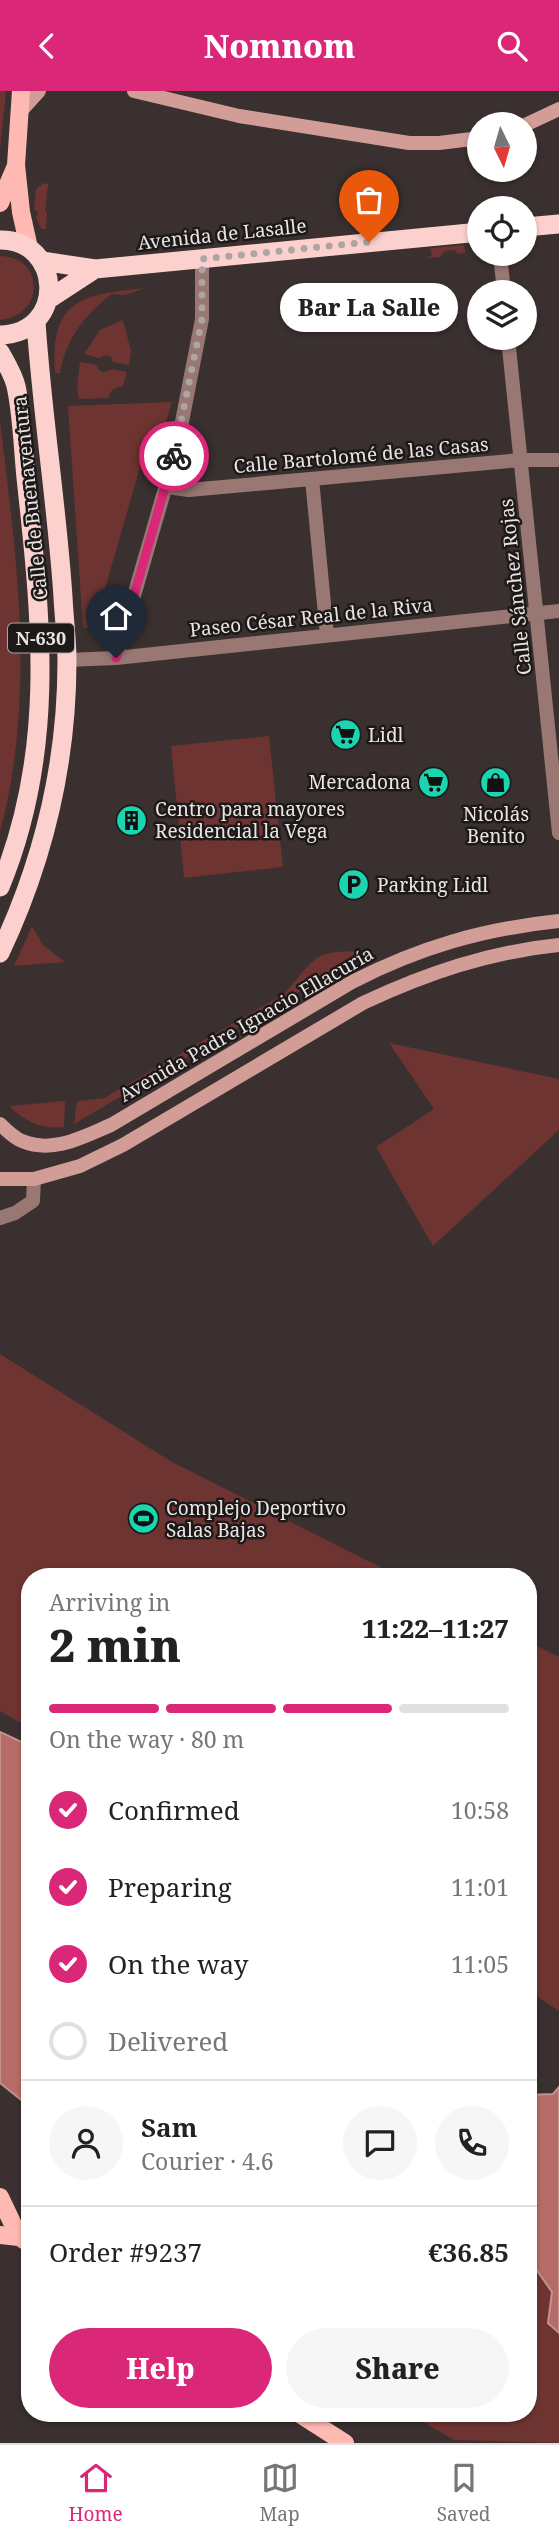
<!DOCTYPE html>
<html lang="en">
<head>
<meta charset="utf-8">
<style>
	:root { --surface:#fff; --page:#f6f6f6; --text:#222; --muted:#767676; --line:#e0e0e0; --accent:#db2777 }
	body { margin:0; font-family:"Noto Serif",serif; background:var(--page); color:var(--text); height:100vh; display:flex; flex-direction:column; font-size:26px; white-space:nowrap }
	* { box-sizing:border-box; margin:0 }
	p { font-size:23px; color:var(--muted) }
	.icon { flex:none; width:38px; height:38px; fill:none; stroke:currentColor; stroke-width:2; stroke-linecap:round; stroke-linejoin:round }
	.map { position:relative; flex:1; overflow:hidden }
	.sheet { position:absolute; left:21px; top:1477px; width:516px; height:854px; display:flex; flex-direction:column; background:var(--surface); border-radius:28px; box-shadow:0 2px 5px #0004 }
	.sheet>* { flex:none }
	.needle { width:46px; rotate:175deg }
	.controls { position:absolute; left:467px; top:21px; display:grid; gap:14px }
	.controls a { display:grid; place-items:center; width:70px; height:70px; border-radius:50%; background:var(--surface); box-shadow:0 2px 5px #0004; font-size:35px }
	.pin { position:absolute; display:grid; place-items:center; width:60px; height:60px; color:#fff; margin:-72px -30px; border-radius:50% 50% 50% 0; rotate:-45deg; box-shadow:0 0 7px #0007 }
	.pin .icon { rotate:45deg }
	.courier { position:absolute; display:grid; place-items:center; width:70px; height:70px; margin:-35px; border:5px solid #db2777; border-radius:50%; background:#fff; color:#222; box-shadow:0 2px 9px #0007 }
	.bubble { position:absolute; height:49px; border-radius:24px; background:var(--surface); box-shadow:0 2px 5px #0004; font-size:23px; font-weight:800; line-height:49px; text-align:center }
	.head em { font-style:normal; font-weight:800 }
	.head div { display:flex; flex-direction:column-reverse }
	.head { display:flex; align-items:center; justify-content:space-between; height:119px; padding:0 28px }
	h1 { font-size:46px; font-weight:800; line-height:52px }
	.bar { display:grid; grid-template-columns:repeat(4,1fr); gap:10px 7px; align-content:center; height:84px; padding:0 28px }
	.bar i { height:9px; border-radius:5px; background:var(--line) }
	.bar .current { background:var(--accent) }
	.bar p { grid-column:span 4 }
	.line { display:flex; align-items:center; gap:18px; padding:0 28px; border-top:2px solid var(--line) }
	.line div { flex:1 }
	.round { display:grid; place-items:center; flex:none; width:74px; height:74px; border-radius:37px; background:var(--page) }
	ol { padding:0 28px; list-style:none }
	li { display:flex; align-items:center; gap:21px; height:77px }
	li p { margin-inline-start:auto }
	li .icon { padding:7px; border-radius:50%; background:var(--accent); color:#fff; stroke-width:4 }
	li:last-child { color:var(--muted) }
	li i { width:38px; height:38px; border:4px solid var(--line); border-radius:50% }
	.cta { display:flex; gap:14px; margin-top:auto; padding:14px 28px }
	.cta a { flex:1; height:80px; border-radius:42px; background:var(--accent); color:#fff; font-size:28px; font-weight:800; line-height:80px; text-align:center }
	.cta a+a { background:var(--page); color:var(--text) }
	header { display:flex; justify-content:space-between; align-items:center; height:91px; padding:0 28px; background:var(--accent); color:#fff; font-size:32px; font-weight:800 }
	.dock { display:flex; justify-content:space-around; align-items:center; height:98px; border-top:2px solid var(--line); background:var(--surface); font-size:19px; color:var(--muted) }
	.dock a { display:grid; justify-items:center; gap:4px }
	.dock .current { color:var(--accent) }
	.map>svg:first-child { display:block }
	.green { fill:#6e3431 }
	.water { fill:#b66c66; stroke:#c6908c; stroke-width:2 }
	.lines { fill:none; stroke-linecap:round; stroke-linejoin:round }
	.minor { stroke:#997773; stroke-width:14 }
	.secondary { stroke:#d29c97; stroke-width:14 }
	.primary { stroke:#ffb9b3; stroke-width:18 }
	.trunk { stroke:#fcd0cc; stroke-width:19 }
	.done { stroke:#aca5a4; stroke-width:7; stroke-dasharray:0 12.6 }
	.route { stroke:#db2777; stroke-width:9 }
	.labels { text-anchor:middle; dominant-baseline:central; stroke-width:5; stroke-linejoin:round; paint-order:stroke }
	.shield { fill:#1d1919; stroke:#aca7a6; stroke-width:2 }
	.shield-label { font-size:18px; font-weight:bold; fill:#eae4e3 }
	.street-label { font-size:19px; fill:#eae4e3; stroke:#1d1919 }
	.poi-label { font-size:19px; fill:#eae4e3; stroke:#1d1919; text-anchor:start }
</style>
</head>
<body>
<header><svg class="icon" aria-label="back" viewBox="0 0 24 24"><path d="M15 5l-7 7 7 7"/></svg>Nomnom<svg class="icon" aria-label="search" viewBox="0 0 24 24"><circle cx="10" cy="10" r="6"/><path d="M15 15l6 6"/></svg></header>
<div class="map">
<svg width="559" height="2352" viewBox="0 0 559 2352">
	<rect width="100%" height="100%" fill="#39302f"/>
	<!-- green -->
	<path class="green" d="M0 0H6L0 59Z
		M44 92 48 93 45 120H47L46 138H41L36 126 38 121 34 119 36 98Z
		M464 154 465 162 457 163 456 159 445 160 440 166 426 167 432 164 430 158 432 157Z
		M0 165C44 165 46 224 0 229Z
		M146 197 125 204 112 203C85 223 66 248 60 282H55C50 207 82 204 146 197Z
		M123 229 131 260 129 274 113 271 111 266 106 264 99 267 84 263 100 239Z
		M80 271 97 274 98 278 103 281 113 278 127 281 123 295C115 297 110 298 109 307L79 308 77 295Z
		M172 311 163 341 151 338 94 536 83 537 68 315Z
		M0 331C17 468 36 605 0 741Z
		M269 645 283 776 184 787 171 655Z
		M32 835 43 854 65 871 14 875Z
		M368 860 373 861 319 889 74 1033 77 1010 104 1007 284 903C294 893 310 868 323 864 335 859 354 861 368 860Z
		M389 952 559 988V1039L433 1155 376 1056 434 1018Z
		M65 1010 64 1036C41 1039 25 1030 9 1015Z
		M0 1263 172 1371 400 1486H30V1637L0 1620Z
		M529 1551 559 1566V1920L529 1900Z
		M529 2168 552 2201 548 2231 559 2242V2352L454 2349 408 2322H528Z"/>
	<!-- water -->
	<path class="water" d="M0 1641 30 1655V2016L0 1992Z
		M559 1996V2242L548 2232 552 2201 529 2168 528 2004 553 2003Z"/>
	<g class="lines">
		<!-- minor -->
		<path class="minor" d="M500 163 504 201
			M508 247 559 742
			M312 388 327 544
			M166 396 189 399 520 369H559
			M116 567 177 356 202 228V168
			M67 569 116 567 559 520
			M0 1127 15 1122 33 1110 34 1088"/>
		<!-- secondary -->
		<path class="secondary" d="M134 0 239 25 409 52H439L480 47
			M20 21 39 0
			M525 34 559 18
			M0 1033C6 1039 14 1047 22 1050 53 1063 83 1046 111 1034L352 891C420 856 483 838 559 830
			M0 1088H34L80 1075 123 1054 363 912C427 882 489 861 559 854"/>
		<!-- primary -->
		<path class="primary" d="M21 0 16 74 21 121 29 157
			M0 112 15 77
			M0 2106 19 2146
			M0 2144 19 2146 30 2153
			M298 2322 345 2352"/>
		<!-- trunk -->
		<path class="trunk" d="M525 136 559 133
			M0 149C62 148 68 242 0 244
			M42 170 95 178 480 141
			M49 208 95 178
			M0 261C6 272 13 283 16 295 23 327 23 363 27 396 42 535 55 663 0 796
			M0 862C43 771 67 671 67 570 67 549 64 527 63 506 57 414 42 323 36 231"/>
	</g>
	<g class="lines">
		<!-- done -->
		<path class="done" d="M174 365 202 228V168L369 151"/>
		<!-- route -->
		<path class="route" d="M116 567 174 365"/>
	</g>
	<!-- icons -->
	<defs>
		<symbol id="supermarket-disc" viewBox="-11 -11 22 22"><circle r="9.5" fill="#1bd5b1" stroke="#1d1919"/><path d="M-6-5.5h2.5l.6 2H6L4.5 2H-2.5L-4.4-4H-6ZM-1.5 3.2a1.3 1.3 0 1 0 .1 0ZM3 3.2a1.3 1.3 0 1 0 .1 0Z" fill="#111"/></symbol>
		<symbol id="shop-disc" viewBox="-11 -11 22 22"><circle r="9.5" fill="#1bd5b1" stroke="#1d1919"/><path d="M-5-2.5h2.3a2.7 3.5 0 0 1 5.4 0H5L5.5 6h-11ZM-1.5-2.5h3a1.5 2.3 0 0 0-3 0Z" fill="#111"/></symbol>
		<symbol id="building-disc" viewBox="-11 -11 22 22"><circle r="9.5" fill="#1bd5b1" stroke="#1d1919"/><path d="M-4-6H4V6H1V3H-1V6H-4ZM-2.5-4.3h1.7v1.8h-1.7ZM.8-4.3h1.7v1.8H.8ZM-2.5-1h1.7V.8h-1.7ZM.8-1h1.7V.8H.8Z" fill="#111"/></symbol>
		<symbol id="parking-disc" viewBox="-11 -11 22 22"><circle r="9.5" fill="#1bd5b1" stroke="#1d1919"/><path d="M-3.5-5.5H1a3.5 3.5 0 0 1 0 7H-1V5.5H-3.5ZM-1-3.4V-.6H.8a1.4 1.4 0 0 0 0-2.8Z" fill="#111"/></symbol>
		<symbol id="stadium-disc" viewBox="-11 -11 22 22"><circle r="9.5" fill="#1bd5b1" stroke="#1d1919"/><path d="M0-5a6.5 5 0 1 0 0 10a6.5 5 0 1 0 0-10ZM-3.5-1.8h7v3.6h-7Z" fill="#111"/></symbol>
	</defs>
	<g fill-rule="evenodd">
		<use href="#supermarket-disc" x="328" y="626" width="35" height="35"/>
		<use href="#supermarket-disc" x="416" y="674" width="35" height="35"/>
		<use href="#shop-disc" x="478" y="674" width="35" height="35"/>
		<use href="#building-disc" x="114" y="712" width="35" height="35"/>
		<use href="#parking-disc" x="336" y="776" width="35" height="35"/>
		<use href="#stadium-disc" x="126" y="1410" width="35" height="35"/>
	</g>
	<g class="labels">
		<!-- shield labels -->
		<rect class="shield" x="8" y="532.5" width="66" height="29" rx="5"/>
		<g class="shield-label">
			<text x="41" y="547">N-630</text>
		</g>
		<!-- street labels -->
		<g class="street-label">
			<text transform="translate(222 143) rotate(-6)">Avenida de Lasalle</text>
			<text transform="translate(361 364) rotate(-5)">Calle Bartolomé de las Casas</text>
			<text transform="translate(30 407) rotate(-96)">Calle de Buenaventura</text>
			<text transform="translate(515 496) rotate(-96)">Calle Sánchez Rojas</text>
			<text transform="translate(311 526) rotate(-6)">Paseo César Real de la Riva</text>
			<text transform="translate(246 933) rotate(-30)">Avenida Padre Ignacio Ellacuría</text>
		</g>
		<!-- poi labels -->
		<g class="poi-label">
			<text x="368" y="644">Lidl</text>
			<text x="411" y="691" text-anchor="end">Mercadona</text>
			<text x="155" y="718">Centro para mayores<tspan x="155" dy="22">Residencial la Vega</tspan></text>
			<text x="496" y="723" text-anchor="middle">Nicolás<tspan x="496" dy="22">Benito</tspan></text>
			<text x="377" y="794">Parking Lidl</text>
			<text x="166" y="1417">Complejo Deportivo<tspan x="166" dy="22">Salas Bajas</tspan></text>
		</g>
	</g>
</svg>
<div class="controls">
<a><svg class="needle" viewBox="-14 -14 28 28"><path d="M0-13l5 13h-10z" fill="#e53935"/><path d="M0 13l5-13h-10z" fill="#767676"/></svg></a>
<a><svg class="icon" aria-label="locate" viewBox="0 0 24 24"><circle cx="12" cy="12" r="6"/><path d="M12 2v4M12 18v4M2 12h4M18 12h4"/></svg></a>
<a><svg class="icon" aria-label="layers" viewBox="0 0 24 24"><path d="M12 4l9 5-9 5-9-5zM3 14l9 5 9-5"/></svg></a>
</div>
<div class="pin" style="left:369px;top:151px;background:#ea580c"><svg class="icon" aria-label="bag" viewBox="0 0 24 24"><path d="M5 8h14l-1 12H6zM9 8a3 3 0 0 1 6 0"/></svg></div>
<div class="pin" style="left:116px;top:567px;background:#1f2937"><svg class="icon" aria-label="home" viewBox="0 0 24 24"><path d="M3 11l9-7 9 7M6 9v11h12V9"/></svg></div>
<div class="courier" style="left:174px;top:365px"><svg class="icon" aria-label="bike" viewBox="0 0 24 24"><circle cx="6" cy="16" r="4"/><circle cx="18" cy="16" r="4"/><path d="M6 16l4-8h5l3 8M10 8l3 8H6M13 5h3"/></svg></div>
<div class="bubble" style="left:280px;top:192px;width:178px">Bar La Salle</div>
<section class="sheet">
<div class="head"><div><h1>2 min</h1><p>Arriving in</p></div><em>11:22–11:27</em></div>
<div class="bar"><i class="current"></i><i class="current"></i><i class="current"></i><i></i><p>On the way · 80 m</p></div>
<ol>
<li><svg class="icon" aria-label="check" viewBox="0 0 24 24"><path d="M5 12l5 5 9-10"/></svg>Confirmed<p>10:58</p></li>
<li><svg class="icon" aria-label="check" viewBox="0 0 24 24"><path d="M5 12l5 5 9-10"/></svg>Preparing<p>11:01</p></li>
<li><svg class="icon" aria-label="check" viewBox="0 0 24 24"><path d="M5 12l5 5 9-10"/></svg>On the way<p>11:05</p></li>
<li><i></i>Delivered</li>
</ol>
<div class="line" style="height:126px"><a class="round"><svg class="icon" aria-label="person" viewBox="0 0 24 24"><circle cx="12" cy="8" r="4"/><path d="M4 21q1-7 8-7t8 7"/></svg></a><div><b>Sam</b><p>Courier · 4.6</p></div><a class="round"><svg class="icon" aria-label="chat" viewBox="0 0 24 24"><path d="M4 5h16v11H9l-5 4z"/></svg></a><a class="round"><svg class="icon" aria-label="phone" viewBox="0 0 24 24"><path d="M5 4h4l2 5-3 2q2 4 5 5l2-3 5 2v4C11 20 4 13 5 4z"/></svg></a></div>
<div class="line" style="height:91px"><div>Order #9237</div><b>€36.85</b></div>
<div class="cta"><a>Help</a><a>Share</a></div>
</section>
</div>
<nav class="dock">
<a class="current"><svg class="icon" aria-label="home" viewBox="0 0 24 24"><path d="M3 11l9-7 9 7M6 9v11h12V9"/></svg>Home</a>
<a><svg class="icon" aria-label="map" viewBox="0 0 24 24"><path d="M3 6l6-2 6 2 6-2v14l-6 2-6-2-6 2zM9 4v14M15 6v14"/></svg>Map</a>
<a><svg class="icon" aria-label="saved" viewBox="0 0 24 24"><path d="M7 4h10v16l-5-4-5 4z"/></svg>Saved</a>
</nav>
</body>
</html>
